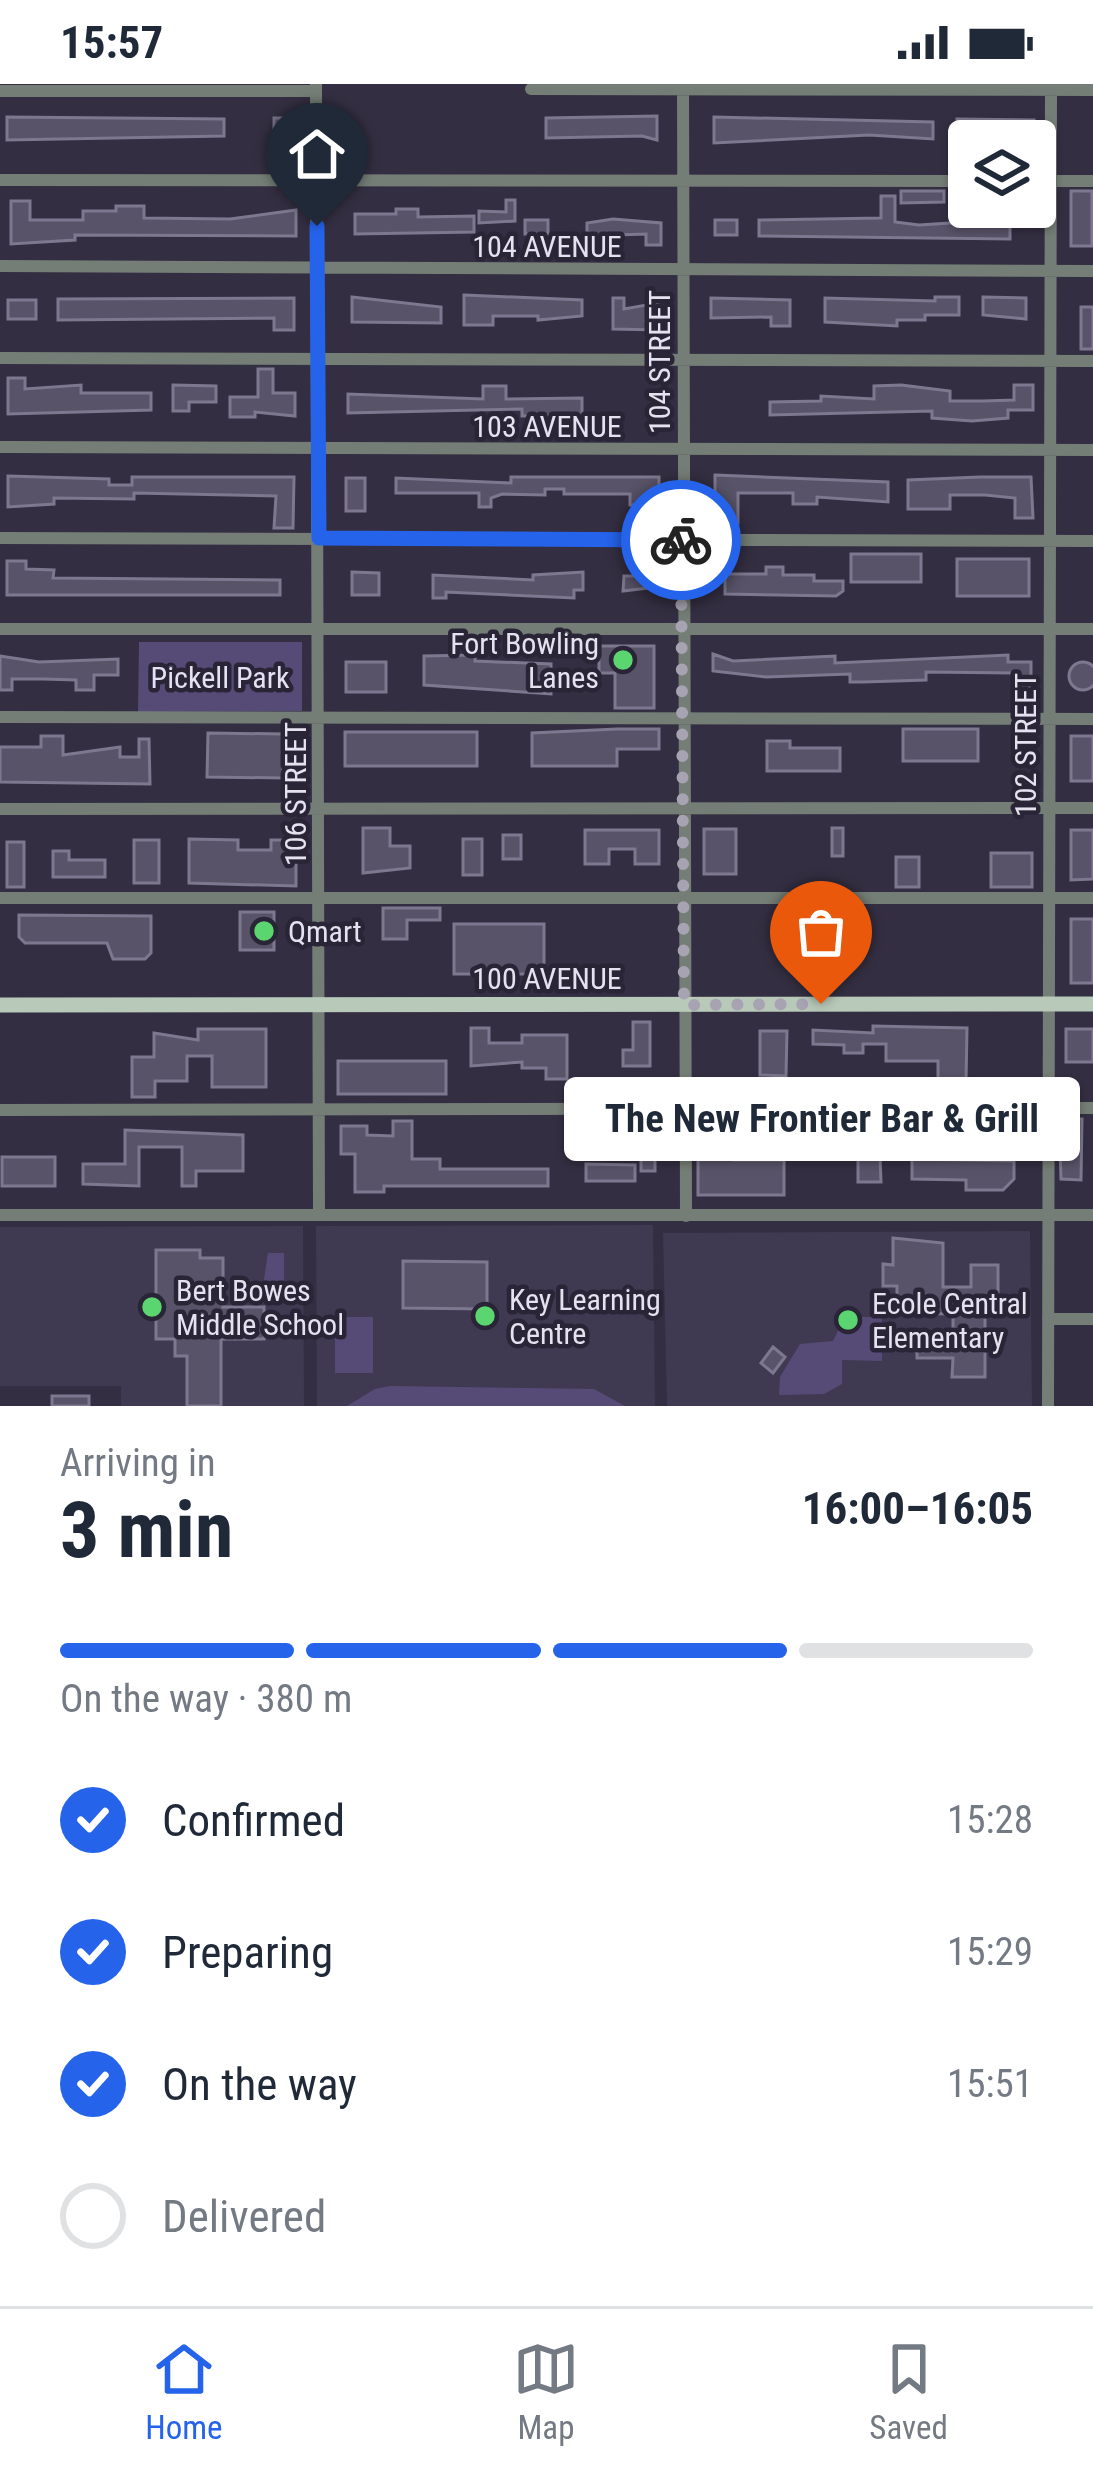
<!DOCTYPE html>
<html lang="en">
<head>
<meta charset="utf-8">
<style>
	:root { --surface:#fff; --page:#f2f2f3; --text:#1f2937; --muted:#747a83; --line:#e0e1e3; --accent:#2563eb }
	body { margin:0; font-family:"Roboto Condensed",sans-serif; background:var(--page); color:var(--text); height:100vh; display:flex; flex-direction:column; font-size:45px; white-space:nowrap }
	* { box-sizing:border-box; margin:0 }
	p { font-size:39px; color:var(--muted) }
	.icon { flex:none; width:66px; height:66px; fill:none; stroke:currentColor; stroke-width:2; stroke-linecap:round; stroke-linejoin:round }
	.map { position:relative; height:1322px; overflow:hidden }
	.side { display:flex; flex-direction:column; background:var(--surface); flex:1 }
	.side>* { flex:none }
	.buttons { position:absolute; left:948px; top:36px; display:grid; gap:24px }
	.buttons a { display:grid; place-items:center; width:108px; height:108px; border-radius:12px; background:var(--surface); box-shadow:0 3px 9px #0004; font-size:60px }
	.pin { position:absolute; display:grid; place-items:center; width:102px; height:102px; color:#fff; margin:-123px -51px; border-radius:50% 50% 50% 0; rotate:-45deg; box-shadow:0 0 12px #0007 }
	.pin .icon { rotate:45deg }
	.courier { position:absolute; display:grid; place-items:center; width:120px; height:120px; margin:-60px; border:9px solid #2563eb; border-radius:50%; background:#fff; color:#222; box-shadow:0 3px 15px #0007 }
	.bubble { position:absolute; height:84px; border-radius:12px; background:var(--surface); box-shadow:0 3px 9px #0004; font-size:39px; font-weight:700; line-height:84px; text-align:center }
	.overview em { font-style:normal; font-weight:700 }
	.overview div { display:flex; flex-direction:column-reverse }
	.overview { display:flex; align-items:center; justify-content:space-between; height:204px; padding:0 60px }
	h1 { font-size:78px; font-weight:700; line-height:90px }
	.bar { display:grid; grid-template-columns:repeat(4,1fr); gap:18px 12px; align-content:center; height:144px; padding:0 60px }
	.bar i { height:15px; border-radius:9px; background:var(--line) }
	.bar .on { background:var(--accent) }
	.bar p { grid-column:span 4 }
	ol { padding:0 60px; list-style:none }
	li { display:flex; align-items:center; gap:36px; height:132px }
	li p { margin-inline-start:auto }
	li .icon { padding:12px; border-radius:50%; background:var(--accent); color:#fff; stroke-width:4 }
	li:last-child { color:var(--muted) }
	li i { width:66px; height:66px; border:6px solid var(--line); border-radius:50% }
	.status { display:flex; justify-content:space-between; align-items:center; height:84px; padding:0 60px; background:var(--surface); direction:ltr }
	.status svg { height:33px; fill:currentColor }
	.menu { display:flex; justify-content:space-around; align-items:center; height:168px; border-top:3px solid var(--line); background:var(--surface); font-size:33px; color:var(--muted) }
	.menu a { display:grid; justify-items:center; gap:6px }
	.menu .on { color:var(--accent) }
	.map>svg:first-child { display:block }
	.built { fill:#3f3a52 }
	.green { fill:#564b77 }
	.building { fill:#585368; stroke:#7d788f; stroke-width:3 }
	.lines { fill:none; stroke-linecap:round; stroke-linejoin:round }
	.minor { stroke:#757e76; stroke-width:12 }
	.major { stroke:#b8c9b9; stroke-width:15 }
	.done { stroke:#a7a3b2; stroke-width:12; stroke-dasharray:0 21.6 }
	.route { stroke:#2563eb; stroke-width:15 }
	.poi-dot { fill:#5ad56f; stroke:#292537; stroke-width:4.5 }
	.labels { text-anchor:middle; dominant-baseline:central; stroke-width:9; stroke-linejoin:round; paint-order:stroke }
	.street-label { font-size:30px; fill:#e5e2ef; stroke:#292537 }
	.poi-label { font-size:30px; fill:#e5e2ef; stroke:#292537; text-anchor:start }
	.park-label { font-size:30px; fill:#e5e1f5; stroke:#292537 }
</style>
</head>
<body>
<div class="status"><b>15:57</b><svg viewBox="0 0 49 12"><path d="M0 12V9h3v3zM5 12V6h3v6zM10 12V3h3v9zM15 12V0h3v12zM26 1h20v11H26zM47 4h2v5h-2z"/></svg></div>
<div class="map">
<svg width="1093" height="1322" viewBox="0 0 1093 1322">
	<rect width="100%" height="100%" fill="#332e41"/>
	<!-- built -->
	<path class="built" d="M653 1141 655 1322H317L316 1142Z
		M303 1142 304 1322H121V1302H0V1143Z
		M1030 1147 1032 1322H667L663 1149Z"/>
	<!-- green -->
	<path class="green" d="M139 558H302V627L138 628Z
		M268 1169H284V1215H261Z
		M335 1233H373V1289H335Z
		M845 1233H882V1277L842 1276V1300L824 1310 779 1311 780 1293 800 1260 833 1257Z
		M390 1302 594 1305 625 1322H347L375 1305Z"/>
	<!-- building -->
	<path class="building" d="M657 32V56L642 52 546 54V34Z
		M7 33 224 35V52L7 56Z
		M714 33 933 38V55L869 51 714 59Z
		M274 34H290V61H274Z
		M957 35 1034 36V53L957 51Z
		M901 107H944V118L901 119Z
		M1071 107H1092V162H1071Z
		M881 112H895V138L919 141 982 137V123H1010V155L759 152V136L881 134Z
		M506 116H515V137L479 139V127L506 128Z
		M11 117H30V136H83V127H116V122H144V134L230 135 296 126V152L75 151V156L11 160Z
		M396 125H418V133L474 132V148L355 150V130H396Z
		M613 135 661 139V161H646V150L587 152V139Z
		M525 136H548V150H525Z
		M715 136H737V151H715Z
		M464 211 582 216V232L538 236V232H493V241H464Z
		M352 213 441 223V239L352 238Z
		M935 213H959V231H925V236H897V242L825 238V214L935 217Z
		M983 213 1026 214V235L983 231Z
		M294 214V246H274V234L58 236V215Z
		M613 214H624V225L658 219V246L613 245Z
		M711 214 790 216V242H771V233L711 234Z
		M8 216H36V235H8Z
		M1081 223H1093V265H1081Z
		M258 285H273V309H295V332L255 328V333H230V313H258Z
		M8 294H25V305L81 301V309H151V326L8 330Z
		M173 301 216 302V318H189V327H173Z
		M901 301 950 307V317H983L1014 316V301H1033V326H1008V334L972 337 932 334V327L770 331V318L821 317V312L874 315V302Z
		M483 302H506V315L582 314V331L522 332V325L348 329V310L483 315Z
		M715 391 888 398V418L817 413V420H793V409H738V439H715Z
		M8 392 109 395V401H132V393H294L293 444H274L276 412 134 409V415L54 414V420L8 423Z
		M511 393H659V412H646V421H630V410H564V405H545V411L502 410 491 414V423H479V409H396V394L511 399Z
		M980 393H1031L1033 434H1015V414L985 411H950V425H908V396Z
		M346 394H365V427H346Z
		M851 470H921V498H851Z
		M957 475H1029V512H957Z
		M7 477H26V485L54 486 53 494 280 496V511H7Z
		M766 483H783V491H814V497H843V507L836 512 725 510V490H766Z
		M643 485H658V503L623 507 624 492H643Z
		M352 488 379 489V511H352Z
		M583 488V506H574V514L446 508V514H433V491L533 496V491Z
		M599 562H654V624H615V589H599Z
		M713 570 733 577 835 572V579L1008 571V578H1031V609H1014V589L926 588V596L863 598H850V590L766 593 713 587Z
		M475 571V577L551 580V610L424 601V572Z
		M0 572 39 578 118 575V591H94V606H76V596L43 595H12V606H0Z
		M346 578H386V608H346Z
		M1069 592a14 14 0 1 1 28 0a14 14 0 1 1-28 0Z
		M617 645H659V665H617V682H532V649Z
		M903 645H978V677H903Z
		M345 648H477V682H345Z
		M208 649 283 650V694L207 693Z
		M41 652H63V671L120 663V673H139V655H149L150 700 0 698V663H41Z
		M1071 652H1093V697H1071Z
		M767 657H790V664H840V687H767Z
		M363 744H390V762H410V784L363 789Z
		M832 744H843V772H832Z
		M704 745H736V790H704Z
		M585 746H659V780H635V765H609V780H585Z
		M1071 746H1093V795L1071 796Z
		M503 751H521V775H503Z
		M189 755 238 756V766H271V756H296V802L189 799Z
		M463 755H482V791H463Z
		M134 756H159V799H134Z
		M7 758H24V803H7Z
		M53 767H69V776H105V793H53Z
		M991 769H1032V803H991Z
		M896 773H919V803H896Z
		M383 824H440V836H407V855H383Z
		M838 824H861V839H838Z
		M240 828H274V866H240Z
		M19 831 151 832V869L145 875H113L107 859H25L19 853Z
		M1071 835H1093V899H1071Z
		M454 840H544V890H454Z
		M799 842H840V895H799Z
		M633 938H650V982H623V966H633Z
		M873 942 967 944 966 998H938V977H886V960H863V969H844V961L813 960V946L873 949Z
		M471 944H489V959H522V951H567V995H546V984H522V978L471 982Z
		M198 945H266V1003H212V972H187V997H155V1013H132V973H154V949L198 956Z
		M1066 945H1093V978H1066Z
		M760 947H787L786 992 760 991Z
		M338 977H446V1010H338Z
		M698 1035H734V1076H784V1111H698Z
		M1059 1035H1082L1081 1096 1061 1095Z
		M393 1037H412V1075H440V1085H548V1102H384V1108H355V1070H341V1042H367V1051L393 1052Z
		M125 1046 243 1051V1087H196V1102H182V1063H139V1102L83 1100V1080H125Z
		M641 1054H655V1087H641Z
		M2 1073H55V1102H2Z
		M880 1073 881 1098H858V1074Z
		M912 1075 1014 1077V1095L1003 1106H966V1096L912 1095Z
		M586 1080 635 1081V1097H586Z
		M893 1154 943 1159V1203H971V1181H998V1230H985V1293H952L953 1274H917V1262H953V1230L897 1229V1202H883V1180L893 1181Z
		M156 1166H200V1174H223V1223H264V1255H221V1322H187V1272H175V1255H156Z
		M403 1177 487 1178V1225L403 1224Z
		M773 1263 785 1273 773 1289 761 1279Z
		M52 1312H89V1322H52Z"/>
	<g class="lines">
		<!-- minor -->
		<path class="minor" d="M316 0 319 1131
			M683 0 686 1132
			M531 5 1093 6
			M0 7H316
			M0 96 969 97
			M1035 97H1093
			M0 182 1093 187
			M0 274 1093 277
			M0 363 1093 366
			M0 454 1093 457
			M0 545H1093
			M0 633 1093 635
			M0 725 1093 724
			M0 814H1093
			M0 1026 1093 1024
			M0 1131H1093
			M1048 1235H1093
			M1048 1322 1051 0"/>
		<!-- major -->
		<path class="major" d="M0 921 1093 920"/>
	</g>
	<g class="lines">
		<!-- done -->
		<path class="done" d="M681 456 684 921 821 920"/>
		<!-- route -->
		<path class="route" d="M317 142 319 454 681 456"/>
	</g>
	<!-- markers -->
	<g class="poi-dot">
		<circle cx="623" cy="576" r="12"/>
		<circle cx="264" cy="847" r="12"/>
		<circle cx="152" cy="1223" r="12"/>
		<circle cx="485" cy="1232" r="12"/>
		<circle cx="848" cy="1236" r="12"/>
	</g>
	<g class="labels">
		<!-- street labels -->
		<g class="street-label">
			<text x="547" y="162">104 AVENUE</text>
			<text transform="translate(659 278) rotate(-90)">104 STREET</text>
			<text x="547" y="342">103 AVENUE</text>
			<text transform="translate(1025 661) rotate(-90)">102 STREET</text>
			<text transform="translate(295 710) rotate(-90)">106 STREET</text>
			<text x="547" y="894">100 AVENUE</text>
		</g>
		<!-- poi labels -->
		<g class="poi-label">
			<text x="599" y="559" text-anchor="end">Fort Bowling<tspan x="599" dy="34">Lanes</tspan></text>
			<text x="288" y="847">Qmart</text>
			<text x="176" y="1206">Bert Bowes<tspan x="176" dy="34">Middle School</tspan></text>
			<text x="509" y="1215">Key Learning<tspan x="509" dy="34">Centre</tspan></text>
			<text x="872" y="1219">Ecole Central<tspan x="872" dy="34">Elementary</tspan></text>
		</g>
		<!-- park labels -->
		<g class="park-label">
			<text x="220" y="593">Pickell Park</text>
		</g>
	</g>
</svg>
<div class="buttons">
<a><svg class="icon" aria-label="layers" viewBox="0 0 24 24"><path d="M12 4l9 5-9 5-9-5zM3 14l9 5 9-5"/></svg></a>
</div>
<div class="pin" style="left:821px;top:920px;background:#ea580c"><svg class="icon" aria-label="bag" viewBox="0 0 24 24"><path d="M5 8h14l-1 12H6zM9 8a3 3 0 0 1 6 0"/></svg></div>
<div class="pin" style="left:317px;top:142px;background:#1f2937"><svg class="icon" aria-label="home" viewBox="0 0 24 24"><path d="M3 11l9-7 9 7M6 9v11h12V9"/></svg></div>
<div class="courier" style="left:681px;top:456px"><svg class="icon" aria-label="bike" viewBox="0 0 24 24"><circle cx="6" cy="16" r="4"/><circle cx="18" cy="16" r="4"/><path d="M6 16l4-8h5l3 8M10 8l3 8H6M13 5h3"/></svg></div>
<div class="bubble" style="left:564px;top:993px;width:516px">The New Frontier Bar &amp; Grill</div>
</div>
<section class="side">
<div class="overview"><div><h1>3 min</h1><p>Arriving in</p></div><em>16:00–16:05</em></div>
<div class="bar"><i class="on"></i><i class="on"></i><i class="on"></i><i></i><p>On the way · 380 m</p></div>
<ol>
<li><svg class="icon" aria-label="check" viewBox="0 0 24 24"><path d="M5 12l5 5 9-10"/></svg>Confirmed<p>15:28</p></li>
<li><svg class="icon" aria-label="check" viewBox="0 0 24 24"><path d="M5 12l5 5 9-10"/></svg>Preparing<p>15:29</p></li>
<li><svg class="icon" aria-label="check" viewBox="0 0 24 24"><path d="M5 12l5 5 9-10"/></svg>On the way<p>15:51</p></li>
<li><i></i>Delivered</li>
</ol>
</section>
<nav class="menu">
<a class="on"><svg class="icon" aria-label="home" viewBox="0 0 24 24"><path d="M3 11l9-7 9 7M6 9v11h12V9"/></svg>Home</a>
<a><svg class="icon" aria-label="map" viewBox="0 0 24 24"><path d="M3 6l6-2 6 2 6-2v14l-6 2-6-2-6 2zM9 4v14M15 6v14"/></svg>Map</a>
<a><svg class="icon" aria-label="saved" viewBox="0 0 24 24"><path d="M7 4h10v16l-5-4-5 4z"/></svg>Saved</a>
</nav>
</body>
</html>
